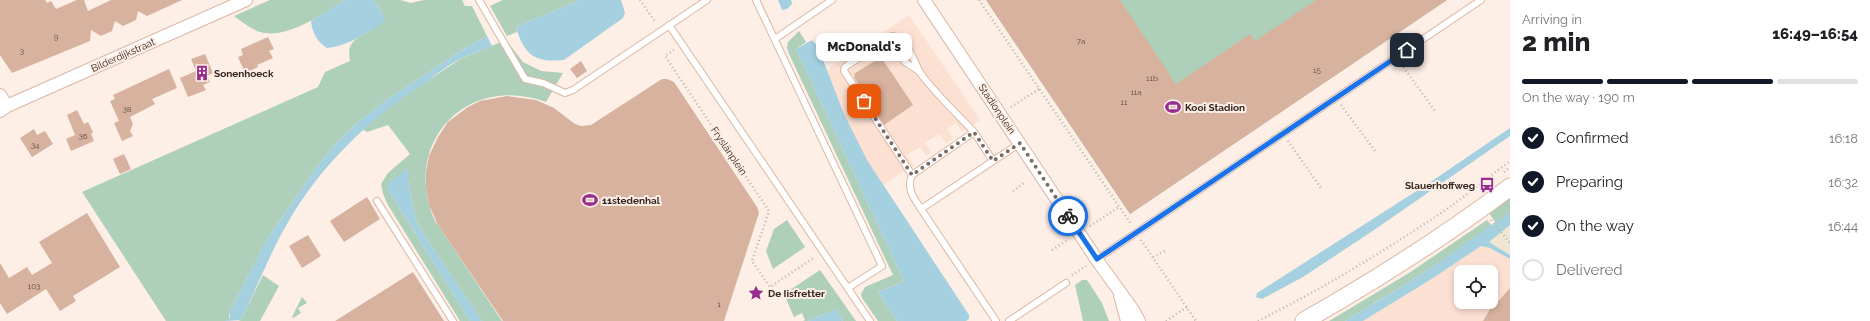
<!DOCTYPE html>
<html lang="en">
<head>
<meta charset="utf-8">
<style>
	:root { --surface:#fff; --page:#f2f2f2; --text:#202124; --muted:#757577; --line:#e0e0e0; --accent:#111827 }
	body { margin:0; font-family:Raleway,sans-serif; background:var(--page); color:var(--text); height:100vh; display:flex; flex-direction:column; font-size:15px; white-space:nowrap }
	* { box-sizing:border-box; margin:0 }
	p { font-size:13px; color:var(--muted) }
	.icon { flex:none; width:22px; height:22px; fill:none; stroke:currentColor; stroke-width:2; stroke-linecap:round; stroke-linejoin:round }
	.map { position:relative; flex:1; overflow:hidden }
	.panel { display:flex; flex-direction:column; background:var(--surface); width:360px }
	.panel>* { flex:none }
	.controls { position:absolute; left:1454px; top:265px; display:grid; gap:8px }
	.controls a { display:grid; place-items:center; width:44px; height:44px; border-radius:8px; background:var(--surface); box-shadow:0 2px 6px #0003; font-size:20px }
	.pin { position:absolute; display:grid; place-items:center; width:34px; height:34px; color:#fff; margin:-17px; border-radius:8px; box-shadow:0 2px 6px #0006 }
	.courier { position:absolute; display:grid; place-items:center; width:40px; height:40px; margin:-20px; border:3px solid #1a73e8; border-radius:50%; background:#fff; color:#222; box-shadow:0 1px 5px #0007 }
	.bubble { position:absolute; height:28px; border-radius:8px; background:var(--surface); box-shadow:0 2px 6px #0003; font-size:13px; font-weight:800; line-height:28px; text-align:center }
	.summary em { font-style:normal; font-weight:800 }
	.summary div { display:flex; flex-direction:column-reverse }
	.summary { display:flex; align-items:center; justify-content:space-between; height:68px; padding:0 12px }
	h1 { font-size:26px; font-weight:800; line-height:30px }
	.bar { display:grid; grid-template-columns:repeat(4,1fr); gap:6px 4px; align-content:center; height:48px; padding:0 12px }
	.bar i { height:5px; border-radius:3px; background:var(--line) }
	.bar .active { background:var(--accent) }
	.bar p { grid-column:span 4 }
	ol { padding:0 12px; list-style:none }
	li { display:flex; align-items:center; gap:12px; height:44px }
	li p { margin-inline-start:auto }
	li .icon { padding:4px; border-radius:50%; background:var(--accent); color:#fff; stroke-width:4 }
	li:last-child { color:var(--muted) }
	li i { width:22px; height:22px; border:2px solid var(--line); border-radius:50% }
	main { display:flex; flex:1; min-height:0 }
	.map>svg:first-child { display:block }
	.built { fill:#fce1d3; fill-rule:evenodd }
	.education { fill:#f1e6d1 }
	.green { fill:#aecfba }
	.water { fill:#a5d0df }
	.building { fill:#d6b29f }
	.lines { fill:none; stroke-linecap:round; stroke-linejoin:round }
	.lane-casing { stroke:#dbb7a4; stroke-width:8 }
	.street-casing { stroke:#dbb7a4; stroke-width:14 }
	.secondary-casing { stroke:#dbb7a4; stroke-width:19 }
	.path { stroke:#c0b2aa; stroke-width:2.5; stroke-dasharray:1 3; stroke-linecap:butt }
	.lane { stroke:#fff; stroke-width:6 }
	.street { stroke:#fff; stroke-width:12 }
	.secondary { stroke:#fff; stroke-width:17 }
	.done { stroke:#7b6d65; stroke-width:4; stroke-dasharray:0 7.2 }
	.route { stroke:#1a73e8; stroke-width:5 }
	.labels { text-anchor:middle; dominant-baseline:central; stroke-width:4; stroke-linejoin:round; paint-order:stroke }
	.number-label { font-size:8px; fill:#5d4a40 }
	.street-label { font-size:10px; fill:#352720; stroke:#fdeee6 }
	.poi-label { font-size:10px; font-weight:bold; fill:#352720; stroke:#fdeee6; text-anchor:start }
</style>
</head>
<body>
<main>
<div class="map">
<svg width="1510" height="321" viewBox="0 0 1510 321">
	<rect width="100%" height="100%" fill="#fdeee6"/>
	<!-- built -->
	<path class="built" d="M909 15 980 120 962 132 956 123 947 129 953 139 946 143 939 134 925 143 932 153 926 156 920 147 907 155 914 165 883 185 867 160 844 114 826 71Z
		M1481 246 1490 248 1510 259V321H1363L1430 280ZM1461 272H1491V302H1461Z"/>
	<!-- education -->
	<path class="education" d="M1510 225V255L1489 242Z"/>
	<!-- green -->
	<path class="green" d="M270 0H345C324 13 287 40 260 32 251 29 242 22 234 16Z
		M374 0H400L411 3 424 0H462L465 6H472L487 36 459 52 388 99 357 123 339 140 319 164 269 236 229 312V319L226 321H166L82 192 318 87 325 72 350 61C346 41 357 39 371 30 376 27 379 19 383 15Z
		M503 0H580L516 27 517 32 507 36 490 6Z
		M986 0H1447L1130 214Z
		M799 31 806 42 796 49 904 281 878 292 897 321H878L862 298 861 294 865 287 893 275 789 54 787 48 788 42Z
		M506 40 523 62 541 71 563 73 546 102C467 73 402 142 434 219L502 321H482L425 236 416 220 408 181V168L388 190 470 321H460L388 205 383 194 381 184 388 173 410 154 388 125 367 132 362 129 392 104 462 58Z
		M1510 197V212L1496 223 1489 213Z
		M787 220 805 247 773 269 766 251 774 229Z
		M1487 220 1492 226 1425 272 1358 313 1345 321H1329L1409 273Z
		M820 270 856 321H843L836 309 808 321H803L805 320 802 313 794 317 784 294Z
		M263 275 279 286 260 321H238L241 320Z
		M1082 280H1087L1102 303 1109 321H1083L1075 285Z
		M302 297 307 303 298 308 301 313 293 318 292 317Z"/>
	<!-- water -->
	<path class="water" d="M345 0H374L386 20C369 32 348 46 327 48 317 42 312 32 311 21Z
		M580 0H621L625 13 623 18 564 60C535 63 524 55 516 27Z
		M778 0H791L792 4 787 9 782 10Z
		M487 36 492 46C482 50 473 53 464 57 449 64 436 75 423 84 367 121 320 166 287 224 269 255 257 288 241 320L226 321 230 318 229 312 269 236 319 164 339 140 357 123 388 99 459 52Z
		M812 40 818 47 844 114 867 160 969 315V319L966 321H897L878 292 904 281 796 49Z
		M1510 128V136L1374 230 1303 277 1262 299 1256 297 1257 293 1429 183Z
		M408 168V181L416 220 425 236 482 321H470L388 190V184Z
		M1510 212V225L1489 242 1510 255V259L1490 248 1481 246 1430 280 1363 321H1345L1425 272Z
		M836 309 843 321H808Z"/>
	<!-- building -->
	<path class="building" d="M0 0H45L47 3 51 1 56 9 77 0H84L88 11 111 0H182L147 16 138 11 136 20 123 26 115 21 112 31 101 36 91 30 90 41 12 73 0 55Z
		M986 0H1120L1176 84 1250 34 1255 41 1316 0H1447L1130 214Z
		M268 37 274 49 269 51 273 58 257 65 258 67 245 73 238 57 243 55 241 49Z
		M205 54 213 73 207 76 210 82 203 85 206 90 188 97 180 78 196 71 191 59Z
		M881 57 913 105 884 125 854 77 855 76 854 74Z
		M581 61 587 71 577 78 570 69Z
		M169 69 177 88 152 99 155 104 130 117 133 124 130 131 133 136 122 141 114 123 119 121 110 101 115 99 113 95Z
		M662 79H667L674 82 757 207 759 213 724 321H503L438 225 429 205 426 188V172L429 156 438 137 448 122 468 107 480 101 507 96 536 100 554 108 575 124 581 126 591 125Z
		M77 110 84 124 88 122 93 132 91 134 94 141 71 151 66 139 75 135 67 115Z
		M34 129 37 135 45 131 53 144 32 157 20 138Z
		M124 154 131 169 120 174 113 159Z
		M367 197 380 219 344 242 330 221Z
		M87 213 120 267 73 296 76 301 60 311 46 289 7 314 0 303V263L9 278 27 267 32 275 52 263 39 242Z
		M308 235 321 256 302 268 289 246Z
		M413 272 444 321H335Z
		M1510 288V321H1483L1493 304 1495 305Z"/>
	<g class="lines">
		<defs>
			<path id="lane" d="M479 0 525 79 543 83 565 93 573 90 707 0
				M756 0 882 266 848 288
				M669 25 870 321
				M775 39 832 0
				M883 42 891 43 905 62 920 72
				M855 46 862 56
				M912 175 844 71 845 67 892 36C906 35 915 64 921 74 935 93 957 114 974 132
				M377 201 453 321
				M921 209C914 198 906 189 912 175L974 132 993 161
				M1097 259 1481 0
				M996 321 921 209 1020 143
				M1009 321 1066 283"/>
			<path id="street" d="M924 0 1099 263 1133 310 1139 321
				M0 95 7 106
				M0 111 7 106 246 0
				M1120 295 1127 321"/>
			<path id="secondary" d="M1304 321C1376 280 1444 237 1510 187"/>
		</defs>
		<!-- lane casing -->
		<use href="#lane" class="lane-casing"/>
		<!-- street casing -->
		<use href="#street" class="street-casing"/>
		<!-- secondary casing -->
		<use href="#secondary" class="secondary-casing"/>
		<!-- path -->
		<path class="path" d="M640 0 656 23
			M979 0 1131 224
			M674 50 665 56 769 211 752 261 770 287 815 257
			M1401 64 1435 111
			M1341 105 1375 151
			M1011 107 1039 89
			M1288 141 1321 188
			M1504 172 1510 167
			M1013 191 1024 183
			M1491 220 1510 243
			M1090 226 1119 207
			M1141 240 1196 321
			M1052 250 1069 239
			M1153 257 1165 251
			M1072 275 1086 266
			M1166 321 1187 307
			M1258 321C1324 288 1386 250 1447 209 1468 194 1489 177 1510 161"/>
		<!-- lane -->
		<use href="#lane" class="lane"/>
		<!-- street -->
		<use href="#street" class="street"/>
		<!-- secondary -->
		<use href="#secondary" class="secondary"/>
	</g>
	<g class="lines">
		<!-- done -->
		<path class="done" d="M864 101 912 175 974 132 993 161 1020 143 1068 216"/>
		<!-- route -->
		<path class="route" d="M1068 216 1097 259 1407 50"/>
	</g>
	<!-- icons -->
	<defs>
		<symbol id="building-bare" viewBox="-9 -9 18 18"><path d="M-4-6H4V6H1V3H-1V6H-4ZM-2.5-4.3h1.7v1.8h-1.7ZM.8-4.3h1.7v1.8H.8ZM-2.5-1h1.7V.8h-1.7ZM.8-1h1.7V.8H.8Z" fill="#982e90" stroke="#fdeee6" stroke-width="2.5" paint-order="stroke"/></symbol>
		<symbol id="stadium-bare" viewBox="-9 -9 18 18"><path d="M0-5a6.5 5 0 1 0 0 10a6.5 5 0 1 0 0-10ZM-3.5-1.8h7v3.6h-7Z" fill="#982e90" stroke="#fdeee6" stroke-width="2.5" paint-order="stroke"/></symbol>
		<symbol id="bus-bare" viewBox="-9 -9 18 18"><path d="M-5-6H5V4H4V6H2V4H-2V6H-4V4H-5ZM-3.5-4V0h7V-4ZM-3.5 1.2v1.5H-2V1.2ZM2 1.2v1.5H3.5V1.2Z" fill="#982e90" stroke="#fdeee6" stroke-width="2.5" paint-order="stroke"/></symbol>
		<symbol id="sight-bare" viewBox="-9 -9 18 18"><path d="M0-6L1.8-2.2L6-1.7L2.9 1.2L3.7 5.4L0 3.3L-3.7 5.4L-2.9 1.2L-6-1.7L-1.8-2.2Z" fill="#982e90" stroke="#fdeee6" stroke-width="2.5" paint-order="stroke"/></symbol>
	</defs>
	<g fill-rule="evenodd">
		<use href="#building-bare" x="191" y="62" width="22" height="22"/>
		<use href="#stadium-bare" x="1162" y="96" width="22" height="22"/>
		<use href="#bus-bare" x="1476" y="174" width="22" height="22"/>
		<use href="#stadium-bare" x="579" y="189" width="22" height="22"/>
		<use href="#sight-bare" x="745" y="282" width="22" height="22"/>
	</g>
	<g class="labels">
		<!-- number labels -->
		<g class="number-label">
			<text x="56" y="37">9</text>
			<text x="1081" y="41">7a</text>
			<text x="22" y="51">3</text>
			<text x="1317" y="70">15</text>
			<text x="1152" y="78">11b</text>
			<text x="1136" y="92">11a</text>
			<text x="1124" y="102">11</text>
			<text x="127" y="109">38</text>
			<text x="83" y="136">36</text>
			<text x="35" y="145">34</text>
			<text x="34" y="286">103</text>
			<text x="719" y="304">1</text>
		</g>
		<!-- street labels -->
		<g class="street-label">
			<text transform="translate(123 55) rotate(-24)">Bilderdijkstraat</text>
			<text transform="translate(997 109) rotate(56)">Stadionplein</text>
			<text transform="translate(729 151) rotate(56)">Fryslânplein</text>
		</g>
		<!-- poi labels -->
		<g class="poi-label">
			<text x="214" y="73">Sonenhoeck</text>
			<text x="1185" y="107">Kooi Stadion</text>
			<text x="1475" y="185" text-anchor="end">Slauerhoffweg</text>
			<text x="602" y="200">11stedenhal</text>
			<text x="768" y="293">De Iisfretter</text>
		</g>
	</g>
</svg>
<div class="controls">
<a><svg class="icon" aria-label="locate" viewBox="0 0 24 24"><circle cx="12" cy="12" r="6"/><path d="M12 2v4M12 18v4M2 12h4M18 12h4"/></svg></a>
</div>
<div class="pin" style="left:864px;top:101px;background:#ea580c"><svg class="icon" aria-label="bag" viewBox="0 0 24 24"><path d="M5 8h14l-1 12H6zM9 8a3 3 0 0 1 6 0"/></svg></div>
<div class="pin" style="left:1407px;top:50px;background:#1f2937"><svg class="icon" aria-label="home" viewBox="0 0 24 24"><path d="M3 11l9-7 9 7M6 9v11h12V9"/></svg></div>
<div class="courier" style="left:1068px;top:216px"><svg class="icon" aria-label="bike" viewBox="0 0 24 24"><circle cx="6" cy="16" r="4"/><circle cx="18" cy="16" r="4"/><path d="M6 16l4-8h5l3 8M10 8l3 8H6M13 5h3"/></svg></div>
<div class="bubble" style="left:816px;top:33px;width:96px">McDonald's</div>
</div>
<section class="panel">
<div class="summary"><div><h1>2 min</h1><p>Arriving in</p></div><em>16:49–16:54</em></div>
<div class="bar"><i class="active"></i><i class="active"></i><i class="active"></i><i></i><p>On the way · 190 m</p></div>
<ol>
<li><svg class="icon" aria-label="check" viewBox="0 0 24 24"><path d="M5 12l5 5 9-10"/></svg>Confirmed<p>16:18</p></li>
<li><svg class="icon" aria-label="check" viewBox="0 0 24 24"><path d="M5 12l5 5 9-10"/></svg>Preparing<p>16:32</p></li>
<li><svg class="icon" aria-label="check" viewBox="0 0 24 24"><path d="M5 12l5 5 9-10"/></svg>On the way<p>16:44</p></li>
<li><i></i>Delivered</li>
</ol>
</section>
</main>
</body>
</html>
